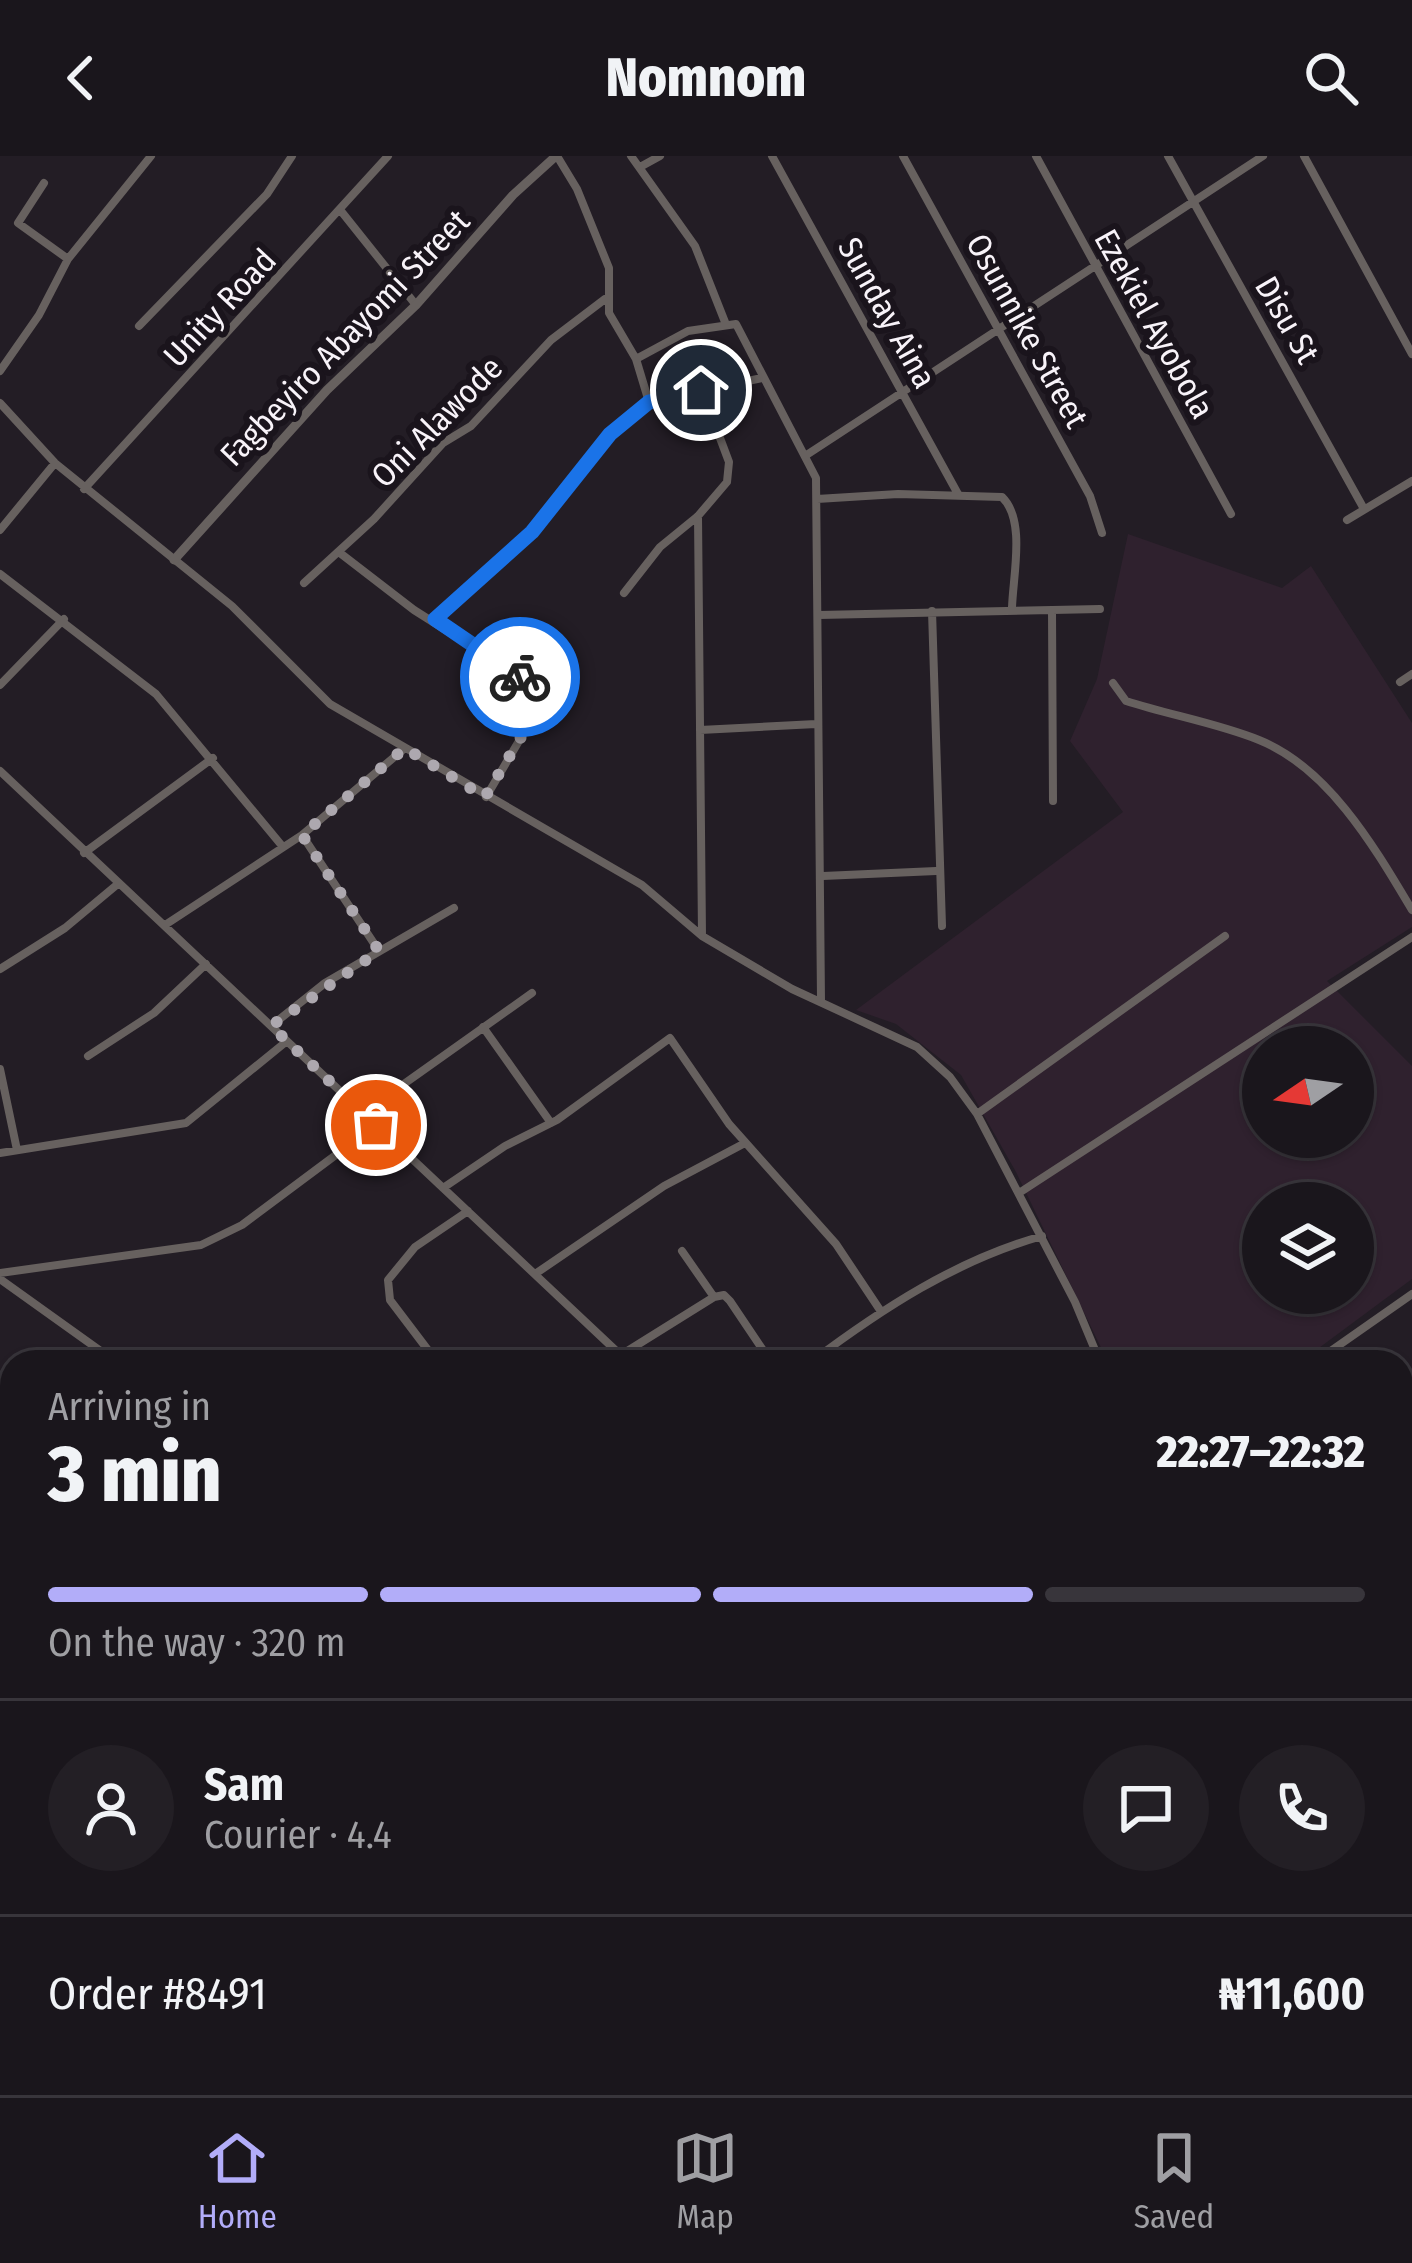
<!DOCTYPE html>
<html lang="en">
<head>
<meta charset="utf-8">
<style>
	:root { --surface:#1a161c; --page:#231f25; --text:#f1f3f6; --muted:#9f9fa3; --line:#38353b; --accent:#b2adf9 }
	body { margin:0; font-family:"Fira Sans Condensed",sans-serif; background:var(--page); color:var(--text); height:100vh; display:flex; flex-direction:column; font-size:45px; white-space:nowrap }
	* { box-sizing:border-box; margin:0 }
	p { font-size:39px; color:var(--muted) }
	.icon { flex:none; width:66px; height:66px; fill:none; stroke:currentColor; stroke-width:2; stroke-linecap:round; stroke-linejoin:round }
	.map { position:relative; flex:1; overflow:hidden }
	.drawer { position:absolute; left:0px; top:1194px; width:1413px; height:747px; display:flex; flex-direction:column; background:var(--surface); border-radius:36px 36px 0 0; box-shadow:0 3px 9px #0004,0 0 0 3px var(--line) }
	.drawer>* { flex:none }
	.needle { width:78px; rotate:257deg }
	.controls { position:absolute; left:1242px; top:870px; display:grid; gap:24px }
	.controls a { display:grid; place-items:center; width:132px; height:132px; border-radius:50%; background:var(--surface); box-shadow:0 3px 9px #0004,0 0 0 3px var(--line); font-size:60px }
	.pin { position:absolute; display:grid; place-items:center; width:102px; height:102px; color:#fff; margin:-51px; border:6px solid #fff; border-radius:50%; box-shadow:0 3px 12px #0007 }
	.courier { position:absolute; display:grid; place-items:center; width:120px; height:120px; margin:-60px; border:9px solid #1a73e8; border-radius:50%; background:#fff; color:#222; box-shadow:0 3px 15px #0007 }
	.summary em { font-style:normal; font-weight:800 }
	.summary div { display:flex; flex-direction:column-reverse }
	.summary { display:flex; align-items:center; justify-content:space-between; height:204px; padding:0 48px }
	h1 { font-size:78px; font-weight:800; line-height:90px }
	.bar { display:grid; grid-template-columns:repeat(4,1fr); gap:18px 12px; align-content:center; height:144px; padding:0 48px }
	.bar i { height:15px; border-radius:9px; background:var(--line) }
	.bar .on { background:var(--accent) }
	.bar p { grid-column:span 4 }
	.line { display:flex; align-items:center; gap:30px; padding:0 48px; border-top:3px solid var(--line) }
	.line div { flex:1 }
	.round { display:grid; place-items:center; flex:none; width:126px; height:126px; border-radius:63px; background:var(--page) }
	header { display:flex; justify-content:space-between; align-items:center; height:156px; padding:0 48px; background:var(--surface); font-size:54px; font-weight:800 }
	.menu { display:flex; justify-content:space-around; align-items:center; height:168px; border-top:3px solid var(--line); background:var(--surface); font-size:33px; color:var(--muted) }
	.menu a { display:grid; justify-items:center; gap:6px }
	.menu .on { color:var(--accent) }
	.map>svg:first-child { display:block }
	.industrial { fill:#2f212e; fill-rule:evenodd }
	.green { fill:#123500 }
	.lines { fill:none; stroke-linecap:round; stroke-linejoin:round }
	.stream { stroke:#4a4a6e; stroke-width:3 }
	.minor { stroke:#67615f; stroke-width:8 }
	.tertiary { stroke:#67615f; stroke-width:9 }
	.trunk { stroke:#beb0ac; stroke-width:12 }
	.done { stroke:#ada8af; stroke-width:12; stroke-dasharray:0 21.6 }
	.route { stroke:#1a73e8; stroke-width:15 }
	.labels { text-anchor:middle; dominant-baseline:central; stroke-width:12; stroke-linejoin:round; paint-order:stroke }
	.street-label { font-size:33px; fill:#f8f3f9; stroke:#1a141c }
</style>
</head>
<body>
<header><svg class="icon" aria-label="back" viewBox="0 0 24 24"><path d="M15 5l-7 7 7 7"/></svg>Nomnom<svg class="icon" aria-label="search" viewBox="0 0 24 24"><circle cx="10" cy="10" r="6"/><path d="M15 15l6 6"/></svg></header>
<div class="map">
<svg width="1412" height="1939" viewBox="0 0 1412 1939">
	<rect width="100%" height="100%" fill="#231d25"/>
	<!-- industrial -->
	<path class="industrial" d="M1128 378 1282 432 1311 410 1412 567V771L1327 825 1412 910V1123L1300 1206H1108L1016 1016 961 919 896 868 856 854 1123 656 1070 585 1097 523ZM1263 891H1353V981H1263ZM1263 1047H1353V1137H1263Z"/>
	<!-- green -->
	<path class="green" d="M893 1929H1259L1271 1939H836Z"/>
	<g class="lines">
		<!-- stream -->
		<path class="stream" d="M1207 1929 1231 1939
			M1109 1939 1167 1929"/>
		<!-- minor -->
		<path class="minor" d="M557 0 577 33 609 112V157L636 203 649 246
			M631 0 695 90 725 166
			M772 0 958 338
			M903 0 1090 340 1102 377
			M1036 0 1231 358
			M1168 0 1364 353
			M1304 0 1412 198
			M640 11 660 0
			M44 27 18 67 68 103
			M341 55 416 149
			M139 170 267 38 292 0
			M636 203 688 175 736 168 816 322 821 844
			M0 215 39 159 68 103 151 0
			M0 247 55 307 232 450 330 548 642 729 702 780 792 833 917 891 950 921 977 958 1075 1146 1100 1206
			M808 298 1263 0
			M84 333 388 0
			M817 343 898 338 1002 341C1026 364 1013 419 1012 452
			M698 360 702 779
			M1347 364 1412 325
			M0 374 55 307
			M340 397 414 454 534 530 539 551 486 641
			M0 418 156 538 283 691
			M304 427 374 363 443 287 471 270 551 184 605 143
			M624 437 660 391 698 360 727 326 729 306 702 234
			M932 455 942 770
			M1052 455 1053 645
			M819 459 1100 453
			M435 463 532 376 610 278 649 246 762 222
			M1400 526 1412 518
			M1113 527 1126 545C1169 559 1217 567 1259 584 1329 612 1375 692 1412 754
			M0 529 64 463
			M700 574 816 568
			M0 615 628 1206
			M302 679 379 795
			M84 697 213 602
			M823 720 936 715
			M165 769 302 679 405 592
			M0 813 65 772 119 727
			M271 870 325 827 454 752
			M483 871 551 967
			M88 900 154 857 206 808
			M0 913 17 994
			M363 957 532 837
			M977 958 1225 780
			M0 997 186 967 287 885
			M443 1032 505 990 557 964 670 882 729 968 836 1088 880 1154
			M1019 1037 1412 781
			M682 1095 714 1141 724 1139 730 1145 771 1206
			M0 1117 201 1089 242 1069 376 969
			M535 1118 664 1030 745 987
			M0 1123 116 1206
			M621 1199 714 1141
			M230 1200 245 1195 267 1206
			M932 1201 934 1206
			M437 1206 390 1144 388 1124 415 1091 468 1055
			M811 1206C883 1152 955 1105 1042 1080
			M1315 1206 1412 1138
			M1401 1238 1412 1234
			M0 1270 12 1278
			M0 1369 12 1356
			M0 1431 12 1441
			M0 1500 4 1502
			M0 1637 12 1627
			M1401 1764 1412 1770
			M0 1801 12 1792
			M0 1896 12 1879
			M524 1939 525 1929"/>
		<!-- tertiary -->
		<path class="tertiary" d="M174 404 327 234 416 149 513 39 556 0
			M1401 1432 1412 1435
			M0 1563 12 1567
			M147 1939 151 1929"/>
		<!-- trunk -->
		<path class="trunk" d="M1401 1900 1412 1885
			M1401 1920 1412 1906
			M1371 1939 1379 1929
			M1387 1939 1395 1929"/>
	</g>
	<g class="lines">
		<!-- done -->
		<path class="done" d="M376 969 271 870 379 795 302 679 405 592 485 641 539 551 534 530 520 521"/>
		<!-- route -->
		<path class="route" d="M520 521 435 463 532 376 610 278 649 246 701 234"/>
	</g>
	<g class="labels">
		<!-- street labels -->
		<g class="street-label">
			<text transform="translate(220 152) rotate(-47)">Unity Road</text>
			<text transform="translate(887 157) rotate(61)">Sunday Aina</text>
			<text transform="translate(1287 164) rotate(60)">Disu St</text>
			<text transform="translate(1154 168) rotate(61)">Ezekiel Ayobola</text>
			<text transform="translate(1027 175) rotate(61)">Osunnike Street</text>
			<text transform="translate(345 182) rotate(-46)">Fagbeyiro Abayomi Street</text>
			<text transform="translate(437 266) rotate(-45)">Oni Alawode</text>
		</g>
	</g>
</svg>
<div class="controls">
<a><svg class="needle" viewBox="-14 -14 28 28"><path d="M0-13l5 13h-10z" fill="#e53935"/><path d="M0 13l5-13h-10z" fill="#9f9fa3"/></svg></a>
<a><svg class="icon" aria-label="layers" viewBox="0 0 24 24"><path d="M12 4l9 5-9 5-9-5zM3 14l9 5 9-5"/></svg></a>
</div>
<div class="pin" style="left:376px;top:969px;background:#ea580c"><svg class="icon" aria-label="bag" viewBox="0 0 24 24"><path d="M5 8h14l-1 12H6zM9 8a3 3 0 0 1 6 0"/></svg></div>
<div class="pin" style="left:701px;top:234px;background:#1f2937"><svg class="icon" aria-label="home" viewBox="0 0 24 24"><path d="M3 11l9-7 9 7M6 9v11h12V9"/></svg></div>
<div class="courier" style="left:520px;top:521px"><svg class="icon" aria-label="bike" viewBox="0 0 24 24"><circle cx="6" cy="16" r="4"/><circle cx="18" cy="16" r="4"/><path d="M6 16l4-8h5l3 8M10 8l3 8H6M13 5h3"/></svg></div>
<section class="drawer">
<div class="summary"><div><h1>3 min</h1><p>Arriving in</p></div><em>22:27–22:32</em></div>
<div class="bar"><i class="on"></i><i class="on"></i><i class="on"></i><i></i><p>On the way · 320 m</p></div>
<div class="line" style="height:216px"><a class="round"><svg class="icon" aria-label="person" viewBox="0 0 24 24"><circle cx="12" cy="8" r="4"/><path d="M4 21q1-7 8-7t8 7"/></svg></a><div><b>Sam</b><p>Courier · 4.4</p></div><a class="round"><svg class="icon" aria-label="chat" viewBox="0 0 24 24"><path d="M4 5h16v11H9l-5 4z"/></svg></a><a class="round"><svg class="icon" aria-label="phone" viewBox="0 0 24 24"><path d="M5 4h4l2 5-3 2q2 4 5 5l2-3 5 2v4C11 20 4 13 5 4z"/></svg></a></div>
<div class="line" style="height:156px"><div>Order #8491</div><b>₦11,600</b></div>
</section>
</div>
<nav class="menu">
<a class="on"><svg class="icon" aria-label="home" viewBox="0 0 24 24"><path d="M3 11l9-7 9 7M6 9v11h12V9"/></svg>Home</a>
<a><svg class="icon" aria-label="map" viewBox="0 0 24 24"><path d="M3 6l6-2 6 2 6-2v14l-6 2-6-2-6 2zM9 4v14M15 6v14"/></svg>Map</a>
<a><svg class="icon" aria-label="saved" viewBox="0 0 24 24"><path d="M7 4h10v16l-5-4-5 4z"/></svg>Saved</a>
</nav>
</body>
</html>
